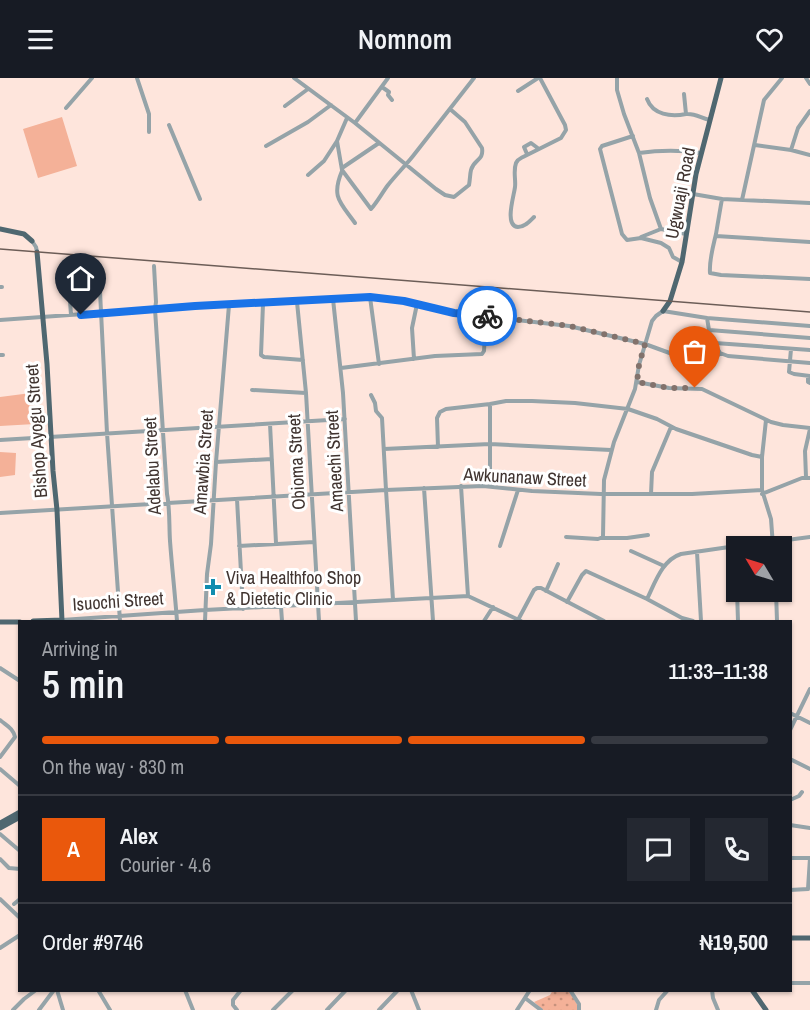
<!DOCTYPE html>
<html lang="en">
<head>
<meta charset="utf-8">
<style>
	:root { --surface:#171b24; --page:#242831; --text:#f1f3f6; --muted:#9ea1a6; --line:#363941; --accent:#ea580c }
	body { margin:0; font-family:"Archivo Narrow",sans-serif; background:var(--page); color:var(--text); height:100vh; display:flex; flex-direction:column; font-size:22px; white-space:nowrap }
	* { box-sizing:border-box; margin:0 }
	p { font-size:20px; color:var(--muted) }
	.icon { flex:none; width:33px; height:33px; fill:none; stroke:currentColor; stroke-width:2; stroke-linecap:round; stroke-linejoin:round }
	.map { position:relative; flex:1; overflow:hidden }
	.side { position:absolute; left:18px; top:542px; width:774px; height:372px; display:flex; flex-direction:column; background:var(--surface); border-radius:0px; box-shadow:0 2px 4px #0004 }
	.side>* { flex:none }
	.needle { width:39px; rotate:308deg }
	.tools { position:absolute; left:726px; top:458px; display:grid; gap:12px }
	.tools a { display:grid; place-items:center; width:66px; height:66px; border-radius:0px; background:var(--surface); box-shadow:0 2px 4px #0004; font-size:30px }
	.pin { position:absolute; display:grid; place-items:center; width:51px; height:51px; color:#fff; margin:-62px -26px; border-radius:50% 50% 50% 0; rotate:-45deg; box-shadow:0 0 6px #0007 }
	.pin .icon { rotate:45deg }
	.courier { position:absolute; display:grid; place-items:center; width:60px; height:60px; margin:-30px; border:4px solid #1a73e8; border-radius:50%; background:#fff; color:#222; box-shadow:0 2px 8px #0007 }
	.headline em { font-style:normal; font-weight:600 }
	.headline div { display:flex; flex-direction:column-reverse }
	.headline { display:flex; align-items:center; justify-content:space-between; height:102px; padding:0 24px }
	h1 { font-size:39px; font-weight:600; line-height:45px }
	.bar { display:grid; grid-template-columns:repeat(4,1fr); gap:9px 6px; align-content:center; height:72px; padding:0 24px }
	.bar i { height:8px; border-radius:4px; background:var(--line) }
	.bar .selected { background:var(--accent) }
	.bar p { grid-column:span 4 }
	.line { display:flex; align-items:center; gap:15px; padding:0 24px; border-top:2px solid var(--line) }
	.line div { flex:1 }
	.round { display:grid; place-items:center; flex:none; width:63px; height:63px; border-radius:0px; background:var(--page) }
	header { display:flex; justify-content:space-between; align-items:center; height:78px; padding:0 24px; background:var(--surface); font-size:27px; font-weight:600 }
	.map>svg:first-child { display:block }
	.grass { fill:url(#grass-dots) }
	.pitch { fill:#f4b198 }
	.lines { fill:none; stroke-linecap:round; stroke-linejoin:round }
	.minor { stroke:#95a3a8; stroke-width:4 }
	.major { stroke:#4f6770; stroke-width:5 }
	.rail { stroke:#6c5d57; stroke-width:1.5 }
	.done { stroke:#82726c; stroke-width:6; stroke-dasharray:0 10.8 }
	.route { stroke:#1a73e8; stroke-width:8 }
	.poi-dot { fill:#118cae; stroke:#fff; stroke-width:2 }
	.labels { text-anchor:middle; dominant-baseline:central; stroke-width:6; stroke-linejoin:round; paint-order:stroke }
	.street-label { font-size:18px; fill:#403430; stroke:#fff }
	.poi-label { font-size:18px; fill:#403430; stroke:#fff; text-anchor:start }
</style>
</head>
<body>
<header><svg class="icon" aria-label="menu" viewBox="0 0 24 24"><path d="M4 6h16M4 12h16M4 18h16"/></svg>Nomnom<svg class="icon" aria-label="heart" viewBox="0 0 24 24"><path d="M12 20l-8-8c-3-5 5-10 8-4 3-6 11-1 8 4z"/></svg></header>
<div class="map">
<svg width="810" height="932" viewBox="0 0 810 932">
	<defs>
		<pattern id="grass-dots" width="8" height="8" patternUnits="userSpaceOnUse" patternTransform="scale(1.5)"><rect width="8" height="8" fill="#f4b198"/><path d="M2 2h.1M6 6h.1" fill="none" stroke="#c7917c" stroke-width="1.8" stroke-linecap="round"/></pattern>
	</defs>
	<rect width="100%" height="100%" fill="#fee5dc"/>
	<!-- grass -->
	<path class="grass" d="M553 912H569L578 928 577 932H543L534 924 550 917Z"/>
	<!-- pitch -->
	<path class="pitch" d="M62 39 77 88 38 100 23 51Z
		M31 315 35 346 0 348V319Z
		M0 374 16 375 15 397 0 399Z"/>
	<g class="lines">
		<!-- minor -->
		<path class="minor" d="M137 0 149 36V54
			M294 0 355 45 436 111 445 117 454 119 469 107C470 102 470 96 471 92 474 81 484 83 482 70L465 44 450 31
			M617 0V12L624 36 639 75 650 120 661 151 686 156
			M806 0 810 6
			M382 9 389 14 388 17 392 22
			M518 13 538 0
			M647 21C653 37 671 39 686 36L684 16
			M285 28 308 11
			M66 30 92 0
			M686 36C695 35 701 40 710 42
			M347 40 337 63 342 92 371 131C378 123 382 115 388 107 396 97 405 88 413 78L474 0
			M355 45 388 0
			M169 47 200 121
			M633 58 602 68 600 71 622 156 627 162 641 160 661 165 669 170 673 179 682 184
			M755 67 791 72 810 77
			M266 68 308 44 331 27
			M791 72 798 50 810 33
			M639 75C660 72 681 72 701 75
			M527 76 524 69 531 65 539 71
			M342 90 379 65
			M342 93C331 119 340 124 355 145
			M308 97 324 83 337 63
			M693 116 722 121 810 125
			M722 121C720 132 718 144 716 156 713 169 709 182 710 195L721 197 810 201
			M742 122 764 22 782 0
			M534 139C530 143 525 149 518 149 504 148 514 118 515 109 516 102 513 93 516 85 518 81 519 81 523 79L561 60 566 52 565 47 540 0
			M716 158 810 164
			M641 159 661 151
			M32 163 36 169 37 174
			M154 188 156 224 155 231 167 416C170 431 169 448 170 463 172 490 175 516 177 543
			M99 193 107 355 120 543
			M0 209H2
			M370 219 379 286
			M333 221 343 315 356 543
			M297 224 306 315 319 543
			M263 226 261 277 264 279 303 282
			M71 237 70 223V212L99 209
			M707 240 810 248
			M0 242 195 228 370 219 404 223 454 235 569 248 645 266 686 281 704 283 715 280 720 275
			M709 252 810 260
			M715 265 810 272
			M791 271 789 294 794 296 810 298
			M720 275 728 278 810 285
			M0 277H3
			M414 281 412 250 417 226
			M341 290 435 278 482 276 484 273 486 238
			M808 298V304L810 305
			M637 304 669 310 702 311 771 344 783 347 810 350
			M252 312 306 315
			M371 317 375 325 376 333 382 340 386 412 393 522
			M766 342 762 379V412L771 441 773 468
			M270 346 276 465
			M0 362 345 341
			M438 369 437 340 440 334 446 331 490 326
			M384 371 490 366 611 372
			M216 384 272 381
			M806 399 805 373 810 351
			M490 407V326L506 323H532L575 325 628 331 657 341 676 351 752 377 762 379
			M461 408 468 518
			M424 410 433 543
			M651 416 652 394 671 349
			M762 416 802 400H810
			M237 421 243 531
			M0 435 386 412 483 408 532 413 601 416H692L762 412
			M566 459 598 461 603 459 604 402 614 364 635 311 639 287 652 243 656 238 663 233 707 240 710 258 720 275
			M603 460H627L648 457
			M239 468 314 464
			M500 468 518 412
			M740 468 810 459
			M735 469 736 508
			M631 473 664 488
			M697 474 701 543
			M546 513 558 486
			M737 513 738 543
			M776 513 777 543
			M647 521C655 505 662 482 681 476L736 468
			M567 524 582 497 586 493 647 521 682 540 693 543
			M281 529 282 543
			M62 542 205 532 468 518 521 543
			M518 542 534 512 537 510H541L604 543
			M205 543 207 496 211 466 216 384 229 227
			M484 543 493 529
			M0 590 20 603
			M790 635 810 645
			M0 642C7 648 13 650 15 659L0 679
			M790 652 810 611
			M790 681 810 691
			M0 691 20 708
			M790 722 799 718 802 714
			M790 747 810 750
			M0 756 20 773
			M790 780H810
			M0 781 9 790 20 791
			M808 811 810 780
			M790 812 808 811
			M0 821 20 840
			M14 826 20 821
			M0 870 20 857
			M790 905H810
			M57 912 63 932
			M98 912 110 932
			M185 912 193 932
			M411 912 419 932
			M570 912 579 926V932
			M712 912 713 920 718 932
			M525 920 541 932
			M13 932 24 921 36 912
			M39 932 54 912
			M237 932 233 927V922L241 912
			M273 932 293 912
			M327 932 346 912
			M379 932 398 912
			M517 932 530 912
			M656 932 659 922 668 912"/>
		<!-- major -->
		<path class="major" d="M0 151 24 156 32 163
			M37 174 47 286 53 393 57 432 62 543
			M663 233 670 223 682 184 696 96 721 0
			M33 543 62 542
			M0 544H20
			M0 745 20 734
			M0 750 20 739
			M790 860H810
			M752 912 766 932"/>
		<!-- rail -->
		<path class="rail" d="M0 171 810 234"/>
	</g>
	<g class="lines">
		<!-- done -->
		<path class="done" d="M487 238 570 248 645 266 639 287 637 304 669 310H695"/>
		<!-- route -->
		<path class="route" d="M81 237 195 228 370 219 404 223 454 235 487 238"/>
	</g>
	<!-- markers -->
	<path class="poi-dot" d="M210 500h6v6h6v6h-6v6h-6v-6h-6v-6h6z"/>
	<g class="labels">
		<!-- street labels -->
		<g class="street-label">
			<text transform="translate(680 115) rotate(-79)">Ugwuaji Road</text>
			<text transform="translate(36 353) rotate(-94)">Bishop Ayogu Street</text>
			<text transform="translate(334 383) rotate(-93)">Amaechi Street</text>
			<text transform="translate(203 384) rotate(-86)">Amawbia Street</text>
			<text transform="translate(296 384) rotate(-93)">Obioma Street</text>
			<text transform="translate(152 388) rotate(-93)">Adelabu Street</text>
			<text transform="translate(525 399) rotate(3)">Awkunanaw Street</text>
			<text transform="translate(118 523) rotate(-4)">Isuochi Street</text>
		</g>
		<!-- poi labels -->
		<g class="poi-label">
			<text x="226" y="499">Viva Healthfoo Shop<tspan x="226" dy="21">&amp; Dietetic Clinic</tspan></text>
		</g>
	</g>
</svg>
<div class="tools">
<a><svg class="needle" viewBox="-14 -14 28 28"><path d="M0-13l5 13h-10z" fill="#e53935"/><path d="M0 13l5-13h-10z" fill="#9ea1a6"/></svg></a>
</div>
<div class="pin" style="left:695px;top:310px;background:#ea580c"><svg class="icon" aria-label="bag" viewBox="0 0 24 24"><path d="M5 8h14l-1 12H6zM9 8a3 3 0 0 1 6 0"/></svg></div>
<div class="pin" style="left:81px;top:237px;background:#1f2937"><svg class="icon" aria-label="home" viewBox="0 0 24 24"><path d="M3 11l9-7 9 7M6 9v11h12V9"/></svg></div>
<div class="courier" style="left:487px;top:238px"><svg class="icon" aria-label="bike" viewBox="0 0 24 24"><circle cx="6" cy="16" r="4"/><circle cx="18" cy="16" r="4"/><path d="M6 16l4-8h5l3 8M10 8l3 8H6M13 5h3"/></svg></div>
<section class="side">
<div class="headline"><div><h1>5 min</h1><p>Arriving in</p></div><em>11:33–11:38</em></div>
<div class="bar"><i class="selected"></i><i class="selected"></i><i class="selected"></i><i></i><p>On the way · 830 m</p></div>
<div class="line" style="height:108px"><b class="round" style="background:var(--accent);color:#fff">A</b><div><b>Alex</b><p>Courier · 4.6</p></div><a class="round"><svg class="icon" aria-label="chat" viewBox="0 0 24 24"><path d="M4 5h16v11H9l-5 4z"/></svg></a><a class="round"><svg class="icon" aria-label="phone" viewBox="0 0 24 24"><path d="M5 4h4l2 5-3 2q2 4 5 5l2-3 5 2v4C11 20 4 13 5 4z"/></svg></a></div>
<div class="line" style="height:78px"><div>Order #9746</div><b>₦19,500</b></div>
</section>
</div>
</body>
</html>
